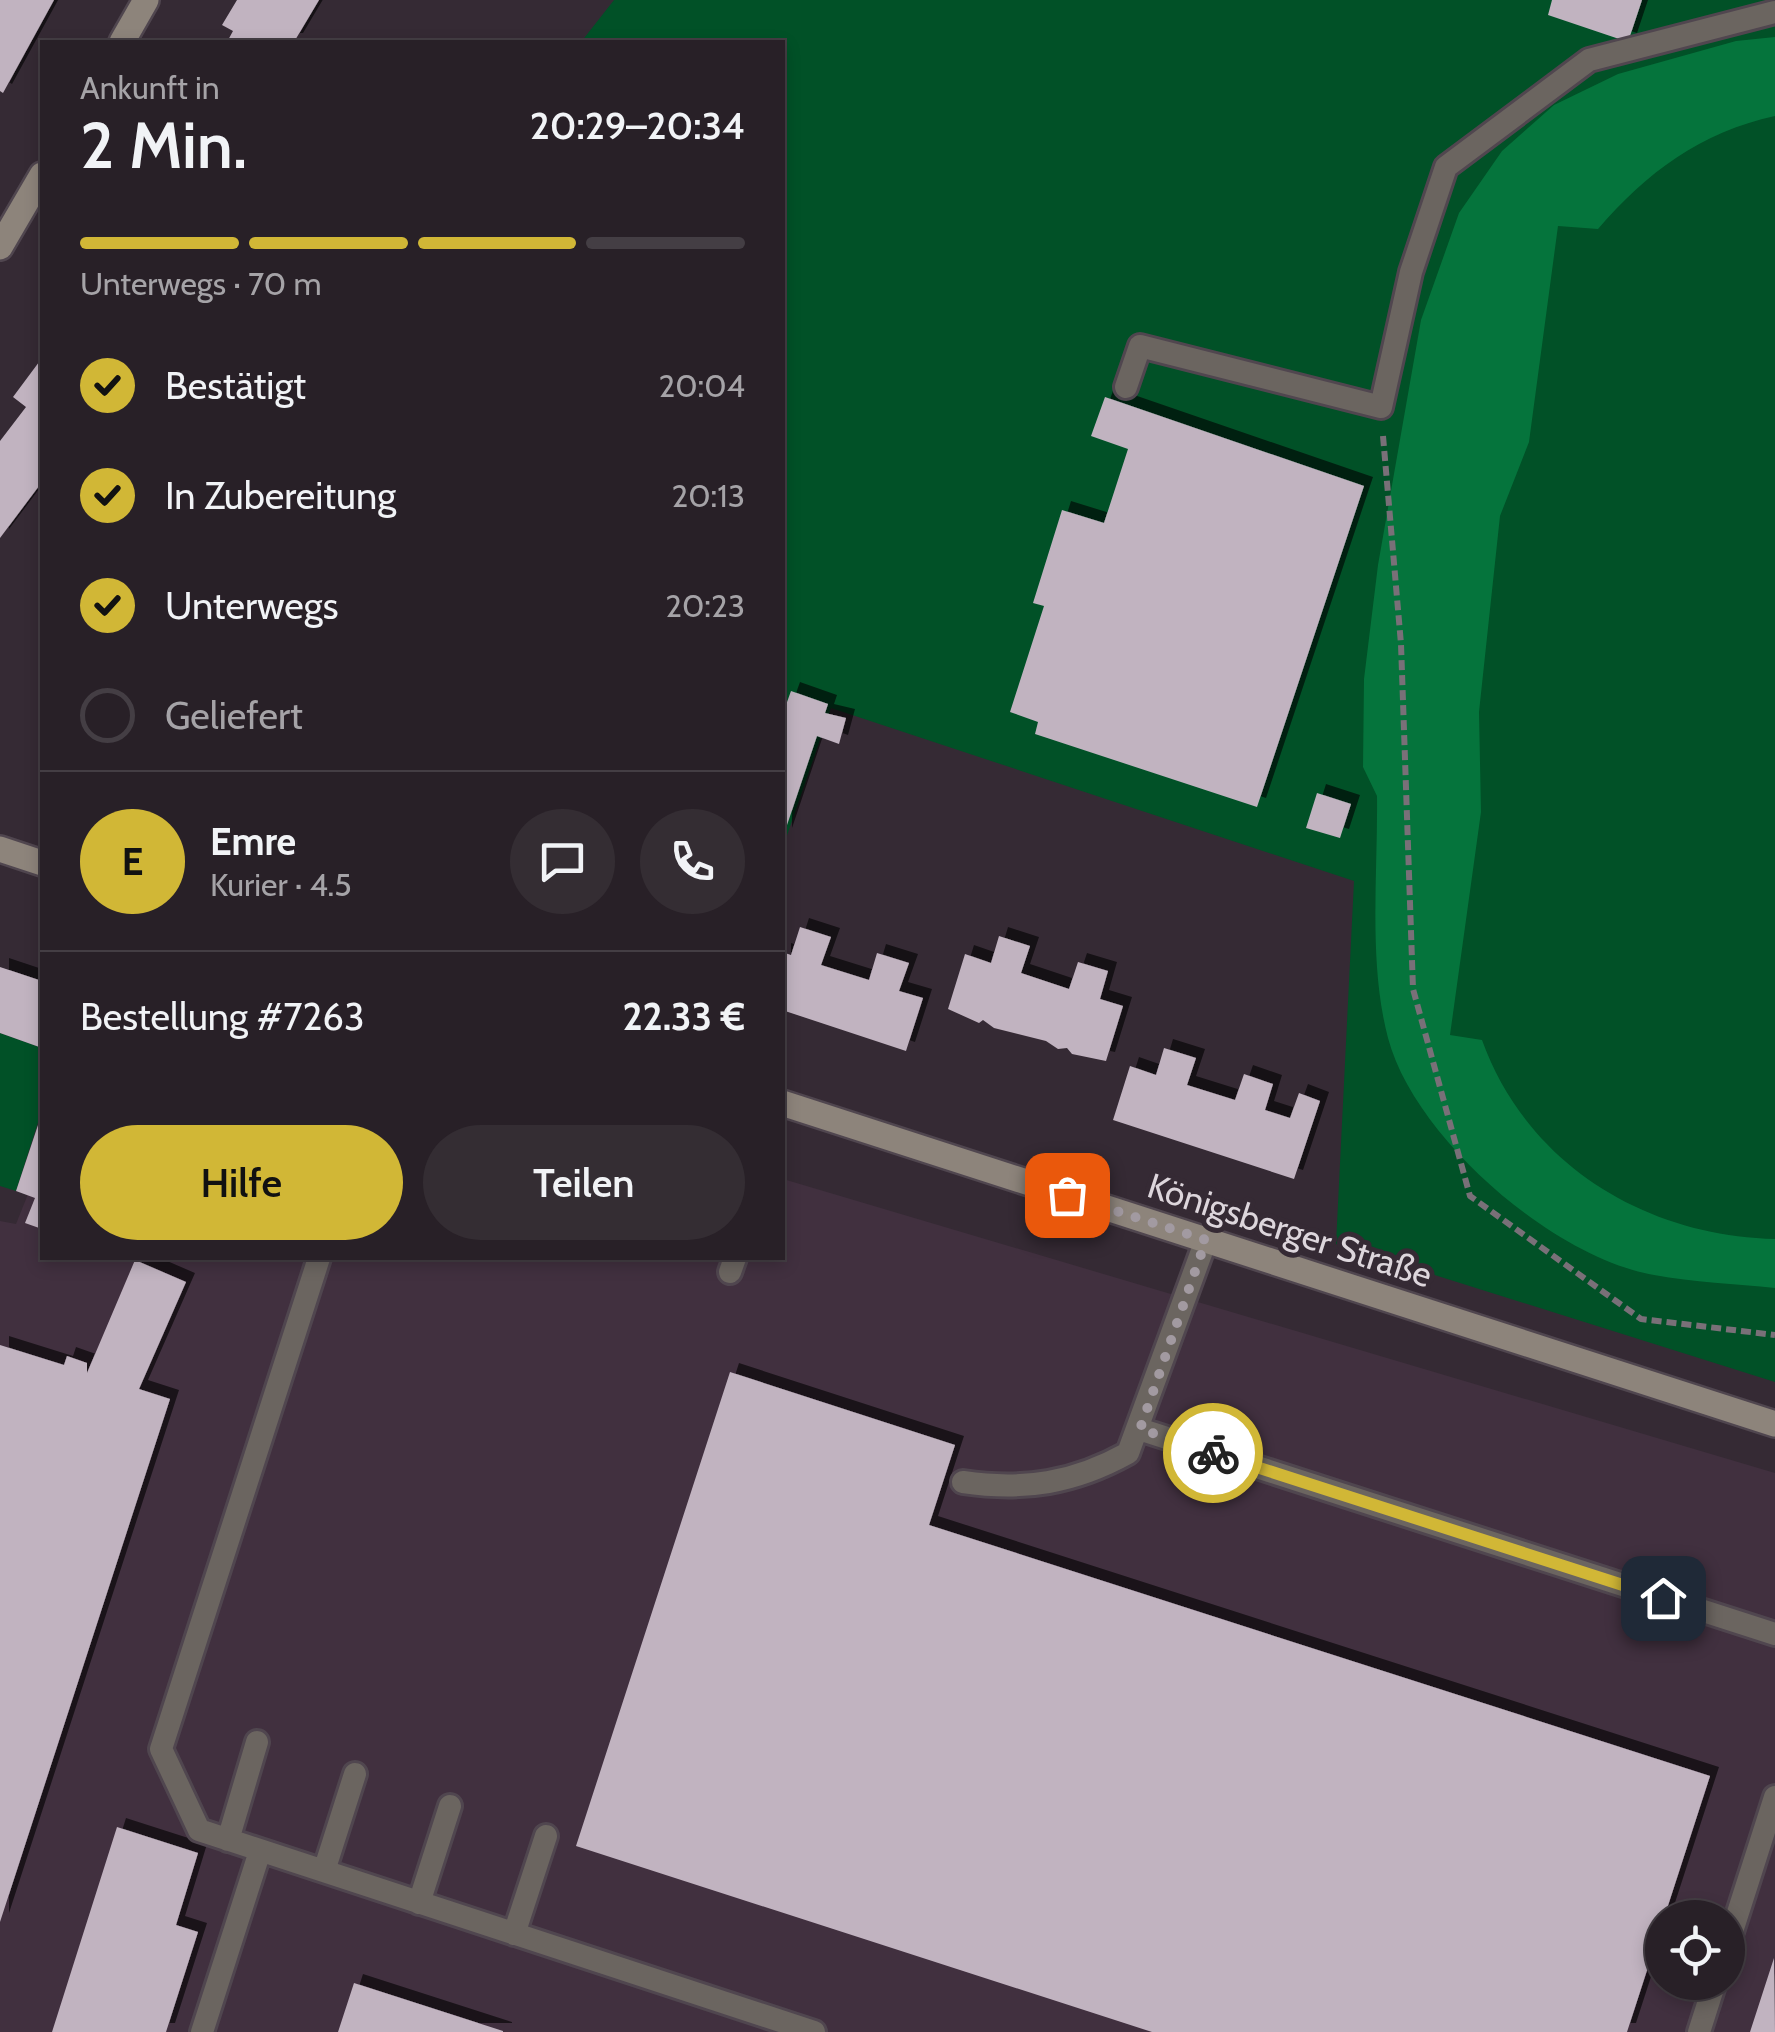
<!DOCTYPE html>
<html lang="de">
<head>
<meta charset="utf-8">
<style>
	:root { --surface:#282027; --page:#342d33; --text:#f1f3f6; --muted:#a5a3a7; --line:#443e44; --accent:#d1b736 }
	body { margin:0; font-family:Cabin,sans-serif; background:var(--page); color:var(--text); height:100vh; display:flex; flex-direction:column; font-size:38px; white-space:nowrap }
	* { box-sizing:border-box; margin:0 }
	p { font-size:32px; color:var(--muted) }
	.icon { flex:none; width:55px; height:55px; fill:none; stroke:currentColor; stroke-width:2; stroke-linecap:round; stroke-linejoin:round }
	.map { position:relative; flex:1; overflow:hidden }
	.details { position:absolute; left:40px; top:40px; width:745px; height:1220px; display:flex; flex-direction:column; background:var(--surface); border-radius:0px; box-shadow:0 5px 15px #0003,0 0 0 2px var(--line) }
	.details>* { flex:none }
	.tools { position:absolute; left:1645px; top:1900px; display:grid; gap:20px }
	.tools a { display:grid; place-items:center; width:100px; height:100px; border-radius:50%; background:var(--surface); box-shadow:0 5px 15px #0003,0 0 0 2px var(--line); font-size:50px }
	.pin { position:absolute; display:grid; place-items:center; width:85px; height:85px; color:#fff; margin:-42px; border-radius:20px; box-shadow:0 5px 15px #0006 }
	.courier { position:absolute; display:grid; place-items:center; width:100px; height:100px; margin:-50px; border:8px solid #d1b736; border-radius:50%; background:#fff; color:#222; box-shadow:0 2px 12px #0007 }
	.head em { font-style:normal; font-weight:600 }
	.head div { display:flex; flex-direction:column-reverse }
	.head { display:flex; align-items:center; justify-content:space-between; height:170px; padding:0 40px }
	h1 { font-size:65px; font-weight:600; line-height:75px }
	.bar { display:grid; grid-template-columns:repeat(4,1fr); gap:15px 10px; align-content:center; height:120px; padding:0 40px }
	.bar i { height:12px; border-radius:8px; background:var(--line) }
	.bar .selected { background:var(--accent) }
	.bar p { grid-column:span 4 }
	.line { display:flex; align-items:center; gap:25px; padding:0 40px; border-top:2px solid var(--line) }
	.line div { flex:1 }
	.round { display:grid; place-items:center; flex:none; width:105px; height:105px; border-radius:52px; background:var(--page) }
	ol { padding:0 40px; list-style:none }
	li { display:flex; align-items:center; gap:30px; height:110px }
	li p { margin-inline-start:auto }
	li .icon { padding:10px; border-radius:50%; background:var(--accent); color:#111; stroke-width:4 }
	li:last-child { color:var(--muted) }
	li i { width:55px; height:55px; border:5px solid var(--line); border-radius:50% }
	.cta { display:flex; gap:20px; margin-top:auto; padding:20px 40px }
	.cta a { flex:1; height:115px; border-radius:60px; background:var(--accent); color:#111; font-size:40px; font-weight:600; line-height:115px; text-align:center }
	.cta a+a { background:var(--page); color:var(--text) }
	.map>svg:first-child { display:block }
	.built { fill:#41303f; fill-rule:evenodd }
	.green { fill:#015127 }
	.forest { fill:#05743c }
	.building { fill:#c1b3c0; filter:url(#shadow) }
	.lines { fill:none; stroke-linecap:round; stroke-linejoin:round }
	.lane-casing { stroke:#50464f; stroke-width:28 }
	.secondary-casing { stroke:#50464f; stroke-width:30 }
	.path { stroke:#797078; stroke-width:6; stroke-dasharray:10 5; stroke-linecap:butt }
	.lane { stroke:#6b6560; stroke-width:22 }
	.secondary { stroke:#8d847b; stroke-width:25 }
	.done { stroke:#a29aa1; stroke-width:10; stroke-dasharray:0 18 }
	.route { stroke:#d1b736; stroke-width:12 }
	.labels { text-anchor:middle; dominant-baseline:central; stroke-width:10; stroke-linejoin:round; paint-order:stroke }
	.street-label { font-size:35px; fill:#ddd6dc; stroke:#352a34 }
</style>
</head>
<body>
<div class="map">
<svg width="1775" height="2032" viewBox="0 0 1775 2032">
	<defs>
		<filter id="shadow"><feDropShadow dx="9" dy="-9" stdDeviation="0" flood-color="#0009"/></filter>
	</defs>
	<rect width="100%" height="100%" fill="#352a34"/>
	<!-- built -->
	<path class="built" d="M42 1159V1258H782L783 1179 1775 1473V2032H0V1221L16 1224ZM1662 1918H1728V1982H1662Z"/>
	<!-- green -->
	<path class="green" d="M614 0H1775V1382L1336 1244 1354 881 831 708 783 847 782 42H581Z
		M0 1033 42 1048V1110L16 1191 0 1186Z"/>
	<!-- forest -->
	<path class="forest" d="M1775 37V116C1701 132 1646 173 1598 229L1558 226 1529 442 1500 516 1479 712 1481 812 1450 1035 1482 1040C1527 1165 1646 1236 1775 1239V1288C1736 1284 1693 1282 1654 1275 1553 1258 1414 1137 1388 1038 1368 962 1378 874 1377 796L1363 767 1364 679 1378 565 1421 320 1459 213 1502 151 1554 105 1618 74 1736 41Z"/>
	<!-- building -->
	<path class="building" d="M0 0H54L3 93 0 91Z
		M237 0H319L294 42H227L233 31 222 25Z
		M1552 0H1642L1628 42 1548 15Z
		M42 358V482L0 538V441L26 407 13 397Z
		M1105 397 1364 486 1257 807 1035 734 1038 722 1010 712 1044 606 1033 603 1062 510 1104 523 1128 449 1091 436Z
		M791 691 828 704 825 713 846 718 839 744 817 736 783 837 782 716Z
		M1317 793 1351 804 1340 838 1306 828Z
		M800 927 831 937 821 965 869 980 877 953 909 963 899 991 923 998 906 1051 782 1010V952L791 955Z
		M999 936 1030 946 1021 973 1069 989 1078 962 1108 971 1100 999 1123 1006 1106 1061 1072 1054 1067 1048 1058 1049 1046 1041 994 1028 983 1020 979 1023 948 1009 965 954 991 963Z
		M0 967 42 981V1048L0 1033Z
		M1164 1048 1196 1058 1187 1085 1235 1100 1244 1074 1273 1084 1265 1110 1290 1118 1299 1093 1320 1101 1294 1179 1113 1120 1130 1066 1156 1075Z
		M42 1113V1229L25 1223 35 1198 16 1191Z
		M135 1260 186 1282 139 1389 170 1399 0 1922V1345L64 1365 67 1356 87 1363V1373Z
		M730 1372 955 1445 929 1525 1710 1776 1627 2032H1152L576 1846Z
		M117 1827 198 1853 176 1925 198 1932 166 2032H52Z
		M1774 1958 1775 2032H1750Z
		M354 1983 503 2031V2032H338Z"/>
	<g class="lines">
		<defs>
			<path id="lane" d="M1126 387 1140 346 1381 407 1411 272 1446 167 1589 60 1775 12
				M319 1258 161 1749 199 1830 814 2032
				M730 1272 735 1258
				M1139 1429 1775 1634
				M963 1482C1024 1491 1074 1483 1128 1453L1206 1240
				M228 1840 257 1742
				M324 1871 355 1774
				M419 1903 450 1806
				M514 1934 546 1836
				M1728 1944 1775 1797
				M202 2032 260 1851
				M1699 2032 1715 1982"/>
			<path id="secondary" d="M122 42 146 0
				M0 247 42 175
				M0 849 42 863
				M782 1103 1775 1424"/>
		</defs>
		<!-- lane casing -->
		<use href="#lane" class="lane-casing"/>
		<!-- secondary casing -->
		<use href="#secondary" class="secondary-casing"/>
		<!-- path -->
		<path class="path" d="M1383 436 1401 644 1413 989 1470 1196 1641 1319 1775 1335"/>
		<!-- lane -->
		<use href="#lane" class="lane"/>
		<!-- secondary -->
		<use href="#secondary" class="secondary"/>
	</g>
	<g class="lines">
		<!-- done -->
		<path class="done" d="M1067 1195 1206 1240 1140 1429 1213 1453"/>
		<!-- route -->
		<path class="route" d="M1213 1453 1663 1598"/>
	</g>
	<g class="labels">
		<!-- street labels -->
		<g class="street-label">
			<text transform="translate(1290 1230) rotate(18)">Königsberger Straße</text>
		</g>
	</g>
</svg>
<div class="tools">
<a><svg class="icon" aria-label="locate" viewBox="0 0 24 24"><circle cx="12" cy="12" r="6"/><path d="M12 2v4M12 18v4M2 12h4M18 12h4"/></svg></a>
</div>
<div class="pin" style="left:1067px;top:1195px;background:#ea580c"><svg class="icon" aria-label="bag" viewBox="0 0 24 24"><path d="M5 8h14l-1 12H6zM9 8a3 3 0 0 1 6 0"/></svg></div>
<div class="pin" style="left:1663px;top:1598px;background:#1f2937"><svg class="icon" aria-label="home" viewBox="0 0 24 24"><path d="M3 11l9-7 9 7M6 9v11h12V9"/></svg></div>
<div class="courier" style="left:1213px;top:1453px"><svg class="icon" aria-label="bike" viewBox="0 0 24 24"><circle cx="6" cy="16" r="4"/><circle cx="18" cy="16" r="4"/><path d="M6 16l4-8h5l3 8M10 8l3 8H6M13 5h3"/></svg></div>
<section class="details">
<div class="head"><div><h1>2 Min.</h1><p>Ankunft in</p></div><em>20:29–20:34</em></div>
<div class="bar"><i class="selected"></i><i class="selected"></i><i class="selected"></i><i></i><p>Unterwegs · 70 m</p></div>
<ol>
<li><svg class="icon" aria-label="check" viewBox="0 0 24 24"><path d="M5 12l5 5 9-10"/></svg>Bestätigt<p>20:04</p></li>
<li><svg class="icon" aria-label="check" viewBox="0 0 24 24"><path d="M5 12l5 5 9-10"/></svg>In Zubereitung<p>20:13</p></li>
<li><svg class="icon" aria-label="check" viewBox="0 0 24 24"><path d="M5 12l5 5 9-10"/></svg>Unterwegs<p>20:23</p></li>
<li><i></i>Geliefert</li>
</ol>
<div class="line" style="height:180px"><b class="round" style="background:var(--accent);color:#111">E</b><div><b>Emre</b><p>Kurier · 4.5</p></div><a class="round"><svg class="icon" aria-label="chat" viewBox="0 0 24 24"><path d="M4 5h16v11H9l-5 4z"/></svg></a><a class="round"><svg class="icon" aria-label="phone" viewBox="0 0 24 24"><path d="M5 4h4l2 5-3 2q2 4 5 5l2-3 5 2v4C11 20 4 13 5 4z"/></svg></a></div>
<div class="line" style="height:130px"><div>Bestellung #7263</div><b>22.33 €</b></div>
<div class="cta"><a>Hilfe</a><a>Teilen</a></div>
</section>
</div>
</body>
</html>
